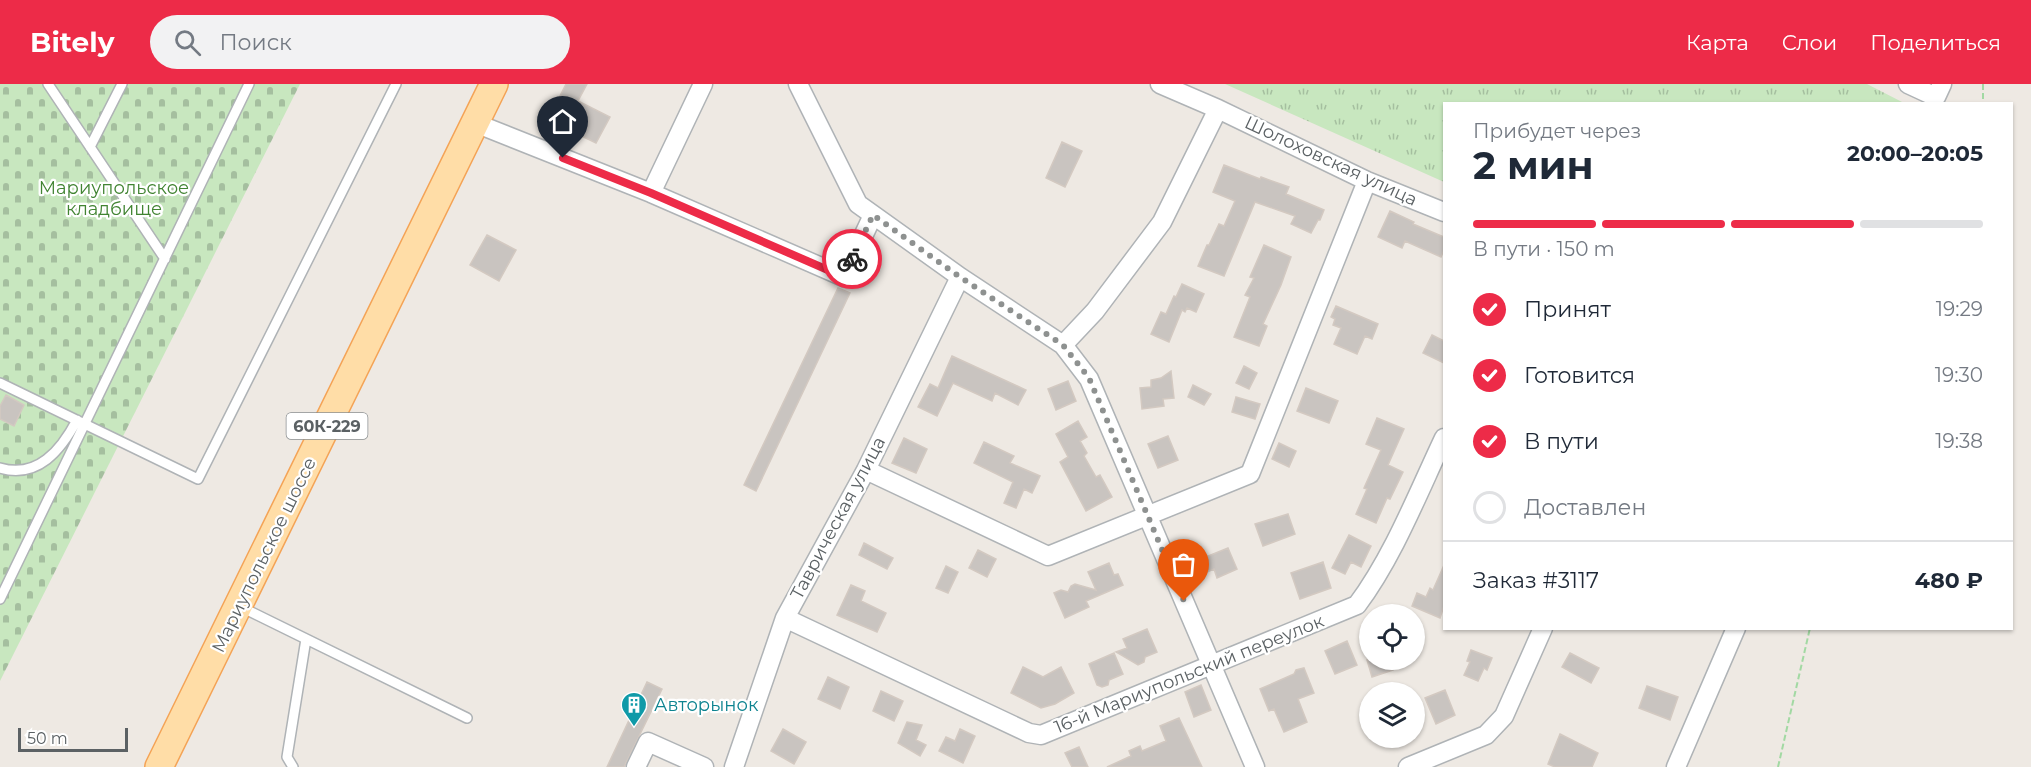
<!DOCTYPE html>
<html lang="ru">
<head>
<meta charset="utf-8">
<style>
	:root { --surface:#fff; --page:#f2f2f3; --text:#1f2937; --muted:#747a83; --line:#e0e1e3; --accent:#ed2b48 }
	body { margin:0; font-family:Montserrat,sans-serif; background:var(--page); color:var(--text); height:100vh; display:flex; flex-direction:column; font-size:22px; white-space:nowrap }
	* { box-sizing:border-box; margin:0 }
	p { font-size:20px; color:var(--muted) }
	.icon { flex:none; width:33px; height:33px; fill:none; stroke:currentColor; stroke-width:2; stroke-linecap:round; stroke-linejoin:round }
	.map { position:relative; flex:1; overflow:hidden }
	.details { position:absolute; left:1443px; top:18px; width:570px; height:528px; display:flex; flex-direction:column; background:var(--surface); border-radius:0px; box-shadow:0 2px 4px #0004 }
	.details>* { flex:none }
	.tools { position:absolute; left:1359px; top:520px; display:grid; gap:12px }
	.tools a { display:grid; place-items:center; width:66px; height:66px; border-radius:50%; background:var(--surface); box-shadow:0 2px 4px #0004; font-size:30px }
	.scale { position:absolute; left:18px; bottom:15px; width:110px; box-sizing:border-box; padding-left:6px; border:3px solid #5b6164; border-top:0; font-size:16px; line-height:21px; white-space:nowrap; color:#5b6164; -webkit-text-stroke:4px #fff; paint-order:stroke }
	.pin { position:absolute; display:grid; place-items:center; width:51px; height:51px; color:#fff; margin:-62px -26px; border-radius:50% 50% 50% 0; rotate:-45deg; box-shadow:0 0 6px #0007 }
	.pin .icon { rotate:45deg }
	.courier { position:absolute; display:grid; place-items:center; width:60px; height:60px; margin:-30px; border:4px solid #ed2b48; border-radius:50%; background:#fff; color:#222; box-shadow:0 2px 8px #0007 }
	.summary em { font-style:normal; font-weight:700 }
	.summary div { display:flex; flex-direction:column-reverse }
	.summary { display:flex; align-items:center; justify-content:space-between; height:102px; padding:0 30px }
	h1 { font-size:39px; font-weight:700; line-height:45px }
	.bar { display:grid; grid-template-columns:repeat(4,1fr); gap:9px 6px; align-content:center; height:72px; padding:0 30px }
	.bar i { height:8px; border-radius:4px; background:var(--line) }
	.bar .active { background:var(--accent) }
	.bar p { grid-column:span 4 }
	.line { display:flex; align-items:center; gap:15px; padding:0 30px; border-top:2px solid var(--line) }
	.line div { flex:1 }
	ol { padding:0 30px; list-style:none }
	li { display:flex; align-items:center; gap:18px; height:66px }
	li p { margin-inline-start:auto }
	li .icon { padding:6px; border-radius:50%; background:var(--accent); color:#fff; stroke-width:4 }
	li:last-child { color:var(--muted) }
	li i { width:33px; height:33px; border:3px solid var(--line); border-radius:50% }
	header { display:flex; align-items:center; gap:36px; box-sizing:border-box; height:84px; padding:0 30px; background:var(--accent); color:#fff }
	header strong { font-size:28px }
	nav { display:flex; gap:33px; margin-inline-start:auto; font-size:21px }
	.search { width:420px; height:54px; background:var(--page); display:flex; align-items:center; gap:15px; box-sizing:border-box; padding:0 21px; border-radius:33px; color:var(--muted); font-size:22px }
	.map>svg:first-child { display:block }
	.grass { fill:url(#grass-tufts) }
	.cemetery { fill:url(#cemetery-stones) }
	.building { fill:#c9c4c0; stroke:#d3c9c1; stroke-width:1.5 }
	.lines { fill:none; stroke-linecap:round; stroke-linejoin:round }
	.lane-casing { stroke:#afb3b6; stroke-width:12 }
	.street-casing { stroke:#afb3b6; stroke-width:21 }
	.primary-casing { stroke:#f4a356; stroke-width:30 }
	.path { stroke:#a2d9a3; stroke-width:2; stroke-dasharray:6 3; stroke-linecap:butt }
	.lane { stroke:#fff; stroke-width:9 }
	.street { stroke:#fff; stroke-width:18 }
	.primary { stroke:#ffdda7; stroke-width:27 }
	.done { stroke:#8e9190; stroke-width:6; stroke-dasharray:0 10.8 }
	.route { stroke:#ed2b48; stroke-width:8 }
	.labels { text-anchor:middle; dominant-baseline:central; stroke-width:4.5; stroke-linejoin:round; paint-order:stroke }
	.shield { fill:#fff; stroke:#8c9092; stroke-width:1.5 }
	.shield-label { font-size:16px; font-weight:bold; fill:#5b6164 }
	.street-label { font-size:18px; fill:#5b6164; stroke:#fff }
	.park-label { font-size:18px; fill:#418432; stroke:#fff }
	.culture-label { font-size:18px; fill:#0d838f; stroke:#fff; text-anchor:start }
</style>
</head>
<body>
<header>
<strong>Bitely</strong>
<div class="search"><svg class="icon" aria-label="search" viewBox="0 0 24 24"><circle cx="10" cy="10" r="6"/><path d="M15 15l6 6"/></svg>Поиск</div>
<nav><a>Карта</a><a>Слои</a><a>Поделиться</a></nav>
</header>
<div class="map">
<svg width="2031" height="683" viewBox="0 0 2031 683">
	<defs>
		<pattern id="grass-tufts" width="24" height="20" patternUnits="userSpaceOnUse" patternTransform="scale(1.5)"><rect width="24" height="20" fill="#c8e7bf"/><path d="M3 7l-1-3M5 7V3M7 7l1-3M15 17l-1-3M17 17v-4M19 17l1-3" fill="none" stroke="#a5bf9f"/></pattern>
		<pattern id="cemetery-stones" width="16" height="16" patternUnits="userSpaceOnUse" patternTransform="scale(1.5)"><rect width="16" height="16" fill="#c8e7bf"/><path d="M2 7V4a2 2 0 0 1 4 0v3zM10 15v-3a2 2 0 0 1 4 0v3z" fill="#a5bf9f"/></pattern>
	</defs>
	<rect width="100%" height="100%" fill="#eee9e3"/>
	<!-- grass -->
	<path class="grass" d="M1225 0H1867L1904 19 1444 20V98Z"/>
	<!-- cemetery -->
	<path class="cemetery" d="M0 0H300L0 597Z"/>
	<!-- building -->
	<path class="building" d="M566 0H587L578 17 610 33 596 59 548 36Z
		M1062 58 1082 67 1065 103 1046 94Z
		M1224 81 1260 95 1261 93 1289 103 1286 110 1324 126 1320 136H1318L1311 149 1291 140 1295 132 1255 118 1224 192 1198 182 1207 161H1209L1219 140 1224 142 1235 117 1213 108Z
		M1390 127 1414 138 1413 140 1444 153V166L1441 173 1405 157 1402 164 1378 153Z
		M487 151 516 166 499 197 470 181Z
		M1264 161 1291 173 1281 201 1263 240 1267 242 1259 262 1234 253 1250 213 1245 211 1254 194 1250 193Z
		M1182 200 1204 210 1196 228 1187 224 1185 228 1182 226 1169 258 1151 250 1161 228 1166 230 1174 212 1176 213Z
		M838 204 850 209 756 407 744 401Z
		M1336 222 1378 240 1372 255 1365 252 1357 270 1334 260 1341 244 1333 241 1335 235 1331 233Z
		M1432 251 1444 257V279L1423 269Z
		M952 272 1026 306 1018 321 995 309 992 317 953 299 937 332 918 323 930 300 938 304Z
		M1244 282 1257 289 1249 305 1236 299Z
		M1171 287 1174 314 1163 315 1164 322 1142 325 1140 304 1151 303V296L1161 294Z
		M1068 297 1076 317 1056 326 1048 305Z
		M1193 301 1211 310 1204 321 1188 313Z
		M1306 304 1338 317 1329 339 1297 327Z
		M6 311 24 321 14 342 0 335V322Z
		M1236 313 1260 320 1255 335 1232 328Z
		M1377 334 1404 345 1388 381 1403 388 1390 415 1387 414 1376 439 1356 430 1367 405 1364 404 1381 366 1366 360Z
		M1078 337 1087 353 1080 357 1087 369 1084 372 1096 393 1100 391 1112 413 1086 427 1060 378 1068 373 1056 350Z
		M1168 352 1178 376 1158 384 1148 360Z
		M904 354 927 365 916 389 892 379Z
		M984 358 1014 372 1010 379 1040 392 1032 409 1024 405 1016 424 1004 419 1013 398 974 379Z
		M1279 359 1296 367 1289 383 1272 375Z
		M1288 430 1295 450 1263 462 1255 440Z
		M1349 451 1371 462 1361 483 1351 478 1345 490 1332 484Z
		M864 459 893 474 887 485 859 471Z
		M1228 464 1237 485 1217 494 1214 485 1207 488 1201 475Z
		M978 466 996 475 987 493 969 484Z
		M1323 478 1331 504 1300 515 1291 489Z
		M1109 479 1114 491 1118 490 1123 501 1086 517 1089 523 1065 534 1054 509 1061 506 1068 508 1071 502 1075 500 1096 506 1088 488Z
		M1444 481V522L1440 534 1412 522 1417 509 1426 513 1430 504 1433 506Z
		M946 482 958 488 948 509 936 504Z
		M851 501 865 507 861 517 886 529 877 548 837 531Z
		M1147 545 1157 568 1145 573 1144 578 1138 581 1116 568 1127 564 1123 555Z
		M1347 557 1357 581 1335 590 1325 567Z
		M1471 566 1492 574 1487 586 1484 584 1478 597 1464 591 1470 578 1467 577Z
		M1114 569 1123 590 1109 596 1108 601 1102 603 1097 601 1089 580Z
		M1570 569 1599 584 1591 599 1562 583Z
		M1367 576H1390L1393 586 1372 593Z
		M1023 583 1043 593 1061 583 1074 609 1055 620 1041 624 1011 609Z
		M1304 584 1314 609 1298 615 1307 638 1284 648 1274 625 1269 627 1260 605 1294 590 1296 586Z
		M828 593 849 603 840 625 818 615Z
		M647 598 662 605 624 683H607Z
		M1201 601 1211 626 1194 633 1185 608Z
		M1647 602 1678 613 1670 636 1639 624Z
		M1445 606 1455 631 1436 640 1425 614Z
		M881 607 903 617 894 637 873 627Z
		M1179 634 1202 683H1107L1131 672 1129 667 1140 662 1142 667 1166 657 1160 642Z
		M907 638 922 641 916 656 926 661 920 672 898 659Z
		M783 645 806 658 794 680 771 667Z
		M960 645 975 652 963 679 939 667 946 653 955 657Z
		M1560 650 1598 669 1592 683H1555L1548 680Z
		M1079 663 1088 683H1072L1065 669Z"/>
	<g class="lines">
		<defs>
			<path id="lane" d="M48 0 165 175
				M90 63 122 0
				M0 299 198 395 396 0
				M0 384C38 395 61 366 77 336
				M0 515 249 0
				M241 523 467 634
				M293 683 287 673 306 555"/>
			<path id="street" d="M798 0 858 120 960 193 1063 261 1089 295 1255 683
				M1160 0 1218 25 1367 97 1444 128
				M1908 0 1936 13 1942 0
				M475 39 651 109 844 193 873 131
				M651 109 703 0
				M1063 261 1095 227 1162 138 1218 25
				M866 386 1048 472 1250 390 1367 97
				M785 534 1029 649 1041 651 1357 521C1393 473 1418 409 1444 354
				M636 683 648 658 704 683
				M734 683 785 534 866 386 960 193
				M1408 683 1486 651 1504 632 1543 544
				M1676 683 1736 544"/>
			<path id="primary" d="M159 683 494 0"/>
		</defs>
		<!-- lane casing -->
		<use href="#lane" class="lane-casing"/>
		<!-- street casing -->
		<use href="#street" class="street-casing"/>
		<!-- primary casing -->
		<use href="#primary" class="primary-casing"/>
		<!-- path -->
		<path class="path" d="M1983 0V20
			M1778 683 1810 544"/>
		<!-- lane -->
		<use href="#lane" class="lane"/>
		<!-- street -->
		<use href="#street" class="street"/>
		<!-- primary -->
		<use href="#primary" class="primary"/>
	</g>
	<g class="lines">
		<!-- done -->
		<path class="done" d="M852 175 873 131 960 193 1063 261 1089 294 1184 517"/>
		<!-- route -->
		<path class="route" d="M563 74 651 109 844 193 852 175"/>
	</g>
	<!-- icons -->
	<defs>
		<symbol id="building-pin" viewBox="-11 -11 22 30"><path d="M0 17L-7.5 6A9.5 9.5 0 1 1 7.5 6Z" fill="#0f9aa8" stroke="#fff"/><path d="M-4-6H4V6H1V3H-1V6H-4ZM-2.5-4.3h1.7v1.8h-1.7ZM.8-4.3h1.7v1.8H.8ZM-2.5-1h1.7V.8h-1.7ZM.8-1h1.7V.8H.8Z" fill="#fff"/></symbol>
	</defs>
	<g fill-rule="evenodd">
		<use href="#building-pin" x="619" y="606" width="30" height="40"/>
	</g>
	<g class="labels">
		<!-- shield labels -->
		<rect class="shield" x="286.5" y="329" width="81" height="26" rx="4.5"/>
		<g class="shield-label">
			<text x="327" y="342">60К-229</text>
		</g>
		<!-- street labels -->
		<g class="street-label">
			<text transform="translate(1331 77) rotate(25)">Шолоховская улица</text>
			<text transform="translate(838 434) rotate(-62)">Таврическая улица</text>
			<text transform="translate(264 471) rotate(-64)">Мариупольское шоссе</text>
			<text transform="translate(1189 590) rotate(-22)">16-й Мариупольский переулок</text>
		</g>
		<!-- park labels -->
		<g class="park-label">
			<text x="114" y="104">Мариупольское<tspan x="114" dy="21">кладбище</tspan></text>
		</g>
		<!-- culture labels -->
		<g class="culture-label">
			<text x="654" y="621">Авторынок</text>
		</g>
	</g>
</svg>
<div class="tools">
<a><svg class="icon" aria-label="locate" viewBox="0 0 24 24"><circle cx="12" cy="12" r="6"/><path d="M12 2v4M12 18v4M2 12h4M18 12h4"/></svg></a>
<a><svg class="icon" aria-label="layers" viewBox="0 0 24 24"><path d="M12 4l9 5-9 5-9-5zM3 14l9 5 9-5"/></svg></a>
</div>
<div class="scale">50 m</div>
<div class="pin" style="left:1184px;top:517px;background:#ea580c"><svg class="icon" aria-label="bag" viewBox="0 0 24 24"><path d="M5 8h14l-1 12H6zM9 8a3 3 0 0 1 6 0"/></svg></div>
<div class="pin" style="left:563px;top:74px;background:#1f2937"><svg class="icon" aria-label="home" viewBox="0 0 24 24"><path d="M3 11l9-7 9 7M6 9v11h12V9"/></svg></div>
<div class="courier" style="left:852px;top:175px"><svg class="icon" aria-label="bike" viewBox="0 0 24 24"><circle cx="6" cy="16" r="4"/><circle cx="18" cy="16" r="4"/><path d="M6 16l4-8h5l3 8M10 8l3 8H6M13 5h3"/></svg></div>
<section class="details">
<div class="summary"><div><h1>2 мин</h1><p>Прибудет через</p></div><em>20:00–20:05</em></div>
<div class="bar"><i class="active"></i><i class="active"></i><i class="active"></i><i></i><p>В пути · 150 m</p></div>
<ol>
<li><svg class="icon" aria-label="check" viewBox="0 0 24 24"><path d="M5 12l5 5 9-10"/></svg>Принят<p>19:29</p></li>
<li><svg class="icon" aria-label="check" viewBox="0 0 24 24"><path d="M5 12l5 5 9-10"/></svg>Готовится<p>19:30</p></li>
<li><svg class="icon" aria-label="check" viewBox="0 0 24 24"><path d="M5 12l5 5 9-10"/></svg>В пути<p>19:38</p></li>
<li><i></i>Доставлен</li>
</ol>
<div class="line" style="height:78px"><div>Заказ #3117</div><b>480 ₽</b></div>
</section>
</div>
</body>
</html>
